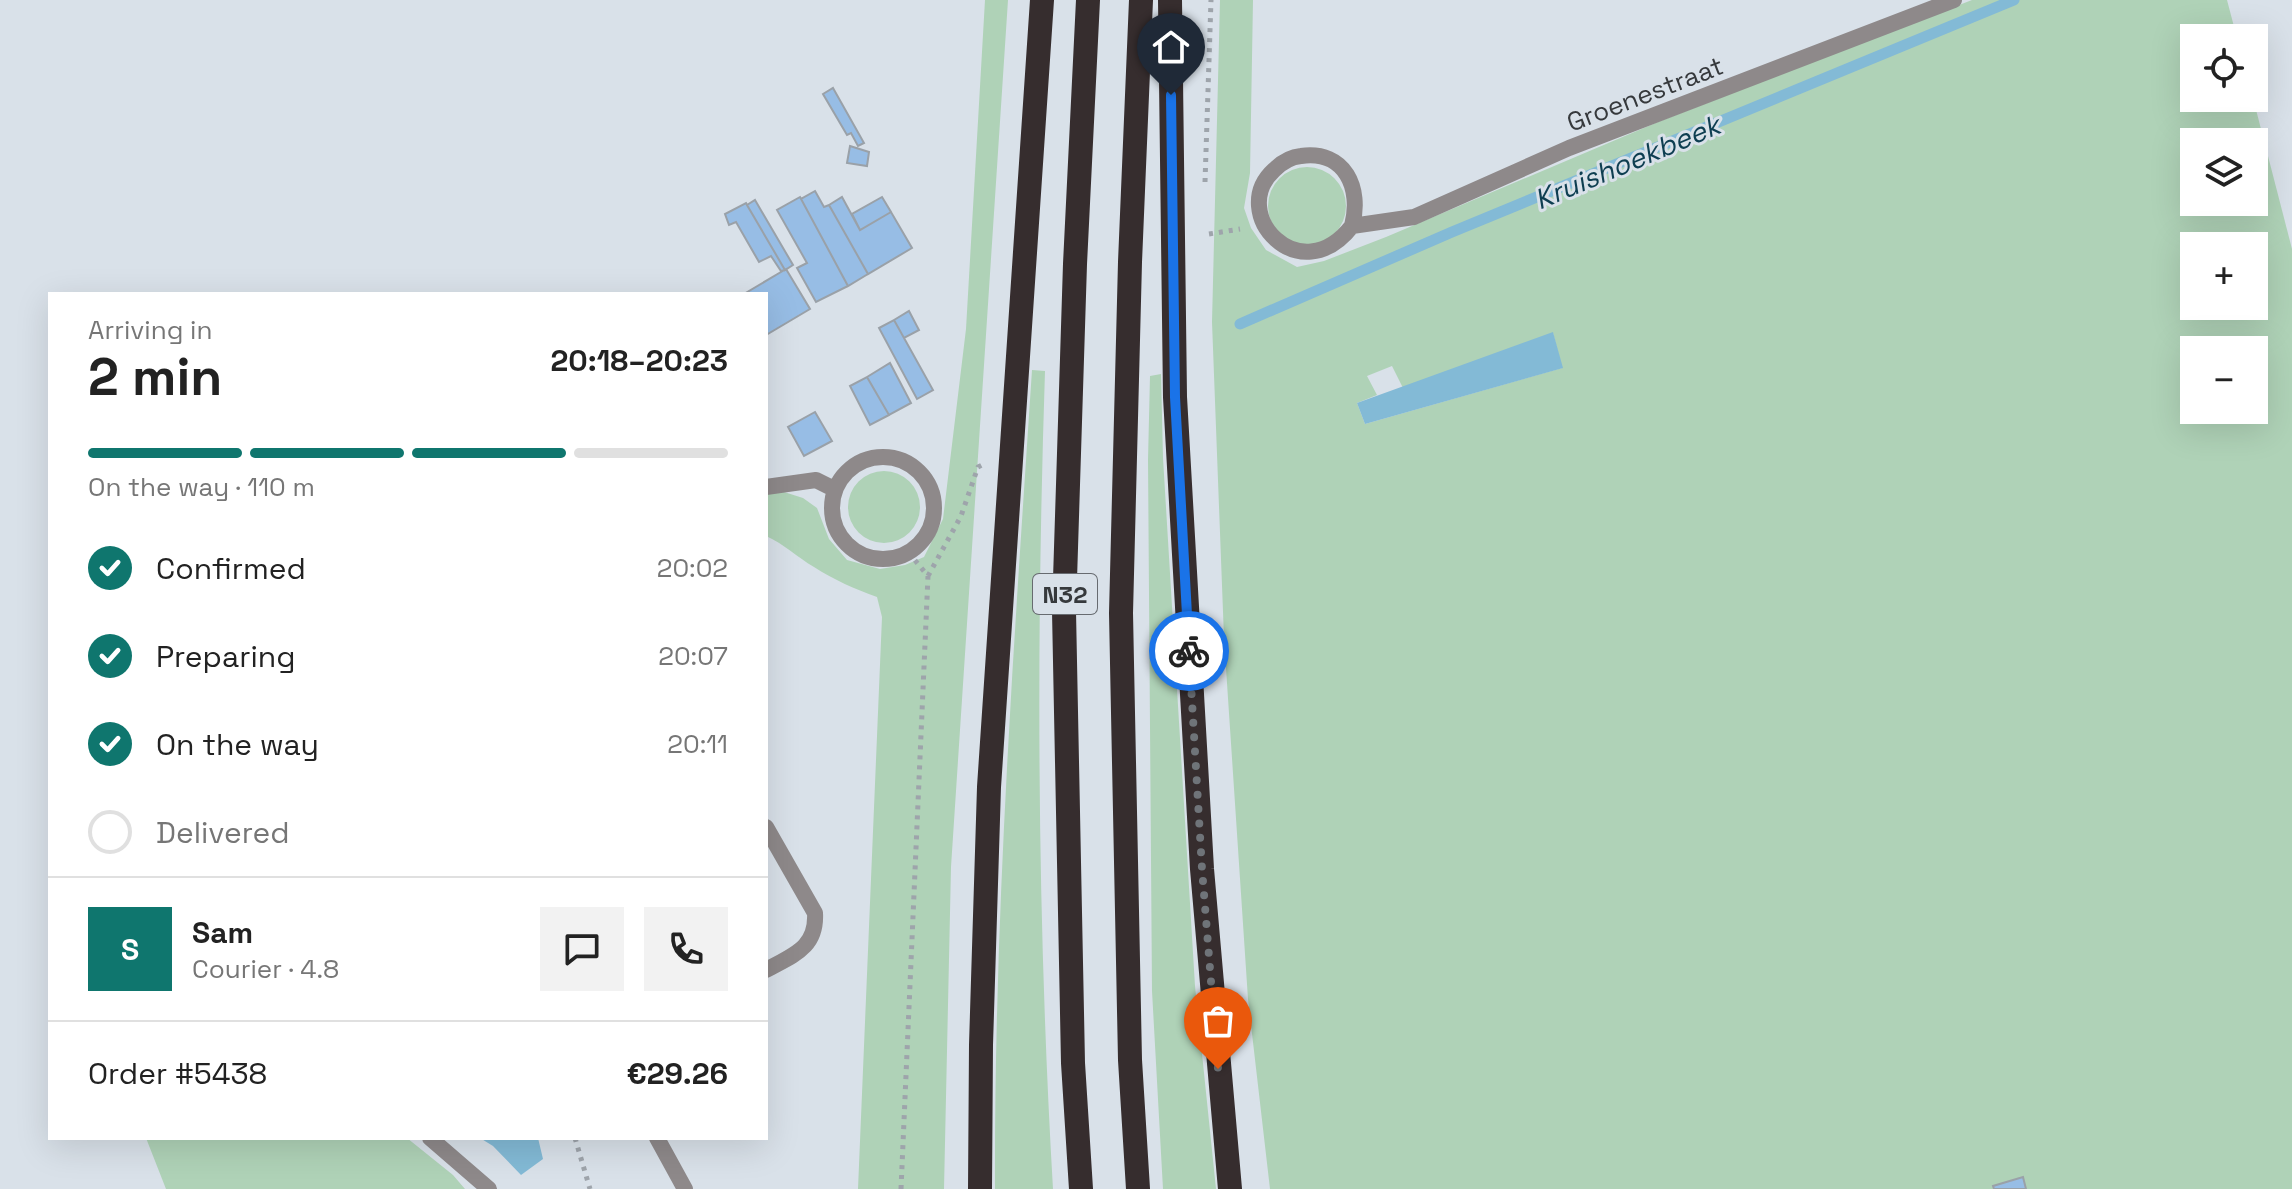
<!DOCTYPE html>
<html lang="en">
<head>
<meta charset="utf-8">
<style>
	:root { --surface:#fff; --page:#f2f2f2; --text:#222; --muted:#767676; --line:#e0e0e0; --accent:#0f766e }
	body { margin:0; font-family:"Space Grotesk",sans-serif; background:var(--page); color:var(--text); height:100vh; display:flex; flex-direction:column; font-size:30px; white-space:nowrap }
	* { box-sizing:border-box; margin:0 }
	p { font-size:26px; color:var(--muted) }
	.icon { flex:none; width:44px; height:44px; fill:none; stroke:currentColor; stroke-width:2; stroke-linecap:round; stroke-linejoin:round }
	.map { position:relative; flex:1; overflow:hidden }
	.details { position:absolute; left:48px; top:292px; width:720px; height:848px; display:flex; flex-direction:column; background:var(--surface); border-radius:0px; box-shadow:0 8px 32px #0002 }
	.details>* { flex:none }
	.tools { position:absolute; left:2180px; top:24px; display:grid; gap:16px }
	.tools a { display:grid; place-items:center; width:88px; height:88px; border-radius:0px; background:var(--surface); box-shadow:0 8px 32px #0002; font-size:40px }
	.pin { position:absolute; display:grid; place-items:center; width:68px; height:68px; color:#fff; margin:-82px -34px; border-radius:50% 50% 50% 0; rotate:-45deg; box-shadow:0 0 8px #0007 }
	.pin .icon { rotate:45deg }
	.courier { position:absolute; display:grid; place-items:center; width:80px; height:80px; margin:-40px; border:6px solid #1a73e8; border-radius:50%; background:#fff; color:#222; box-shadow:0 2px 10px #0007 }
	.head em { font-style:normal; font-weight:700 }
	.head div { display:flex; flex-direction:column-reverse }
	.head { display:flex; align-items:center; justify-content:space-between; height:136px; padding:0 40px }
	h1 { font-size:52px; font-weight:700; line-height:60px }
	.bar { display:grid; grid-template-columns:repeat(4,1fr); gap:12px 8px; align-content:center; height:96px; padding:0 40px }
	.bar i { height:10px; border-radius:6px; background:var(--line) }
	.bar .active { background:var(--accent) }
	.bar p { grid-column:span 4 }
	.line { display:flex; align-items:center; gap:20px; padding:0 40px; border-top:2px solid var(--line) }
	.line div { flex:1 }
	.round { display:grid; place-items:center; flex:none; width:84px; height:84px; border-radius:0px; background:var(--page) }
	ol { padding:0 40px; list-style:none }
	li { display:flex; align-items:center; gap:24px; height:88px }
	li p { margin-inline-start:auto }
	li .icon { padding:8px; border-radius:50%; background:var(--accent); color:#fff; stroke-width:4 }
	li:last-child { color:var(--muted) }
	li i { width:44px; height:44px; border:4px solid var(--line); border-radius:50% }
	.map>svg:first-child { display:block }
	.green { fill:#afd2b7; fill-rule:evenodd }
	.water { fill:#83bad6 }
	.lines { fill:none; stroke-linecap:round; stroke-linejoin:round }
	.stream { stroke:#83bad6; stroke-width:11 }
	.building { fill:#97bde5; stroke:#9aa1a8; stroke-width:2 }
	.path { stroke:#9ea4ab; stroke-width:5; stroke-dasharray:4 6; stroke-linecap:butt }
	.street { stroke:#8e898a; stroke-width:16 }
	.highway { stroke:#362d2e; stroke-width:24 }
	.done { stroke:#6f7479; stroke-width:8; stroke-dasharray:0 14.4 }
	.route { stroke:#1a73e8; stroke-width:10 }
	.labels { text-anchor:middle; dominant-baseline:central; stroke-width:6; stroke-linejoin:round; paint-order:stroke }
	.shield { fill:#d9e1e9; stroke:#676b70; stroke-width:2 }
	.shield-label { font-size:24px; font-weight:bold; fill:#36393c }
	.street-label { font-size:26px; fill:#36393c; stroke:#d9e1e9 }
	.water-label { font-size:28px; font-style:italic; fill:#0e3e51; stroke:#d9e1e9 }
</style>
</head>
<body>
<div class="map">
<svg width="2292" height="1189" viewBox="0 0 2292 1189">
	<rect width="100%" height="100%" fill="#d9e1e9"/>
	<!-- green -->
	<path class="green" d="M985 0H1008L951 867 944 1189H858L882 617 877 597C855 589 834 580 814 567 797 557 784 544 766 536V494L784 492 803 498 817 508 829 539 847 560 880 569 905 565 924 557 943 519 966 329Z
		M1220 0H1253L1250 173 1244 208 1251 228 1266 250 1297 267 1324 261 1386 237 1658 122 1972 0H2227L2237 38H2194V98H2253L2292 249V1189H1270L1248 999 1224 638 1212 322ZM2194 142H2254V202H2194ZM2194 246H2254V306H2194ZM1553 333 1562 368 1365 424 1357 403 1377 395 1367 376 1392 366 1403 388ZM2194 350H2254V410H2194Z
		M1268 206a39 39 0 1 1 78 0a39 39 0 1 1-78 0Z
		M1032 370 1045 371C1036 644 1037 916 1053 1189H995C994 916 1014 643 1032 370Z
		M1161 374 1163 458 1195 986 1216 1189H1163L1152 991 1148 460 1150 376Z
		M848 507a36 36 0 1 1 72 0a36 36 0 1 1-72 0Z
		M146 1138H407L453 1175 465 1189H166Z"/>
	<!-- water -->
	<path class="water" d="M1553 332 1563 368 1365 424 1357 403Z
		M480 1138H538L543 1159 521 1175 493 1146Z"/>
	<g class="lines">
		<!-- stream -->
		<path class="stream" d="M1240 324 1452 232 2014 0"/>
	</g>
	<!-- building -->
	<path class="building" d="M833 88 864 143 858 146 851 133 847 135 823 94Z
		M850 146 869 152 867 166 847 163Z
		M815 191 824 207 829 205 868 274 848 286 801 199Z
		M800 197 848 286 816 302 797 268 807 263 777 210Z
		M842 197 860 230 891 212 912 248 868 274 829 205Z
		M882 197 891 212 860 230 852 214Z
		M755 200 793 265 785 270 747 205Z
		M746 203 747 205 785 270 781 271 771 256 759 262 736 222 729 225 725 214Z
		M786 269 810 309 766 335V294H744Z
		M909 311 919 330 904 338 894 320Z
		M894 320 933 390 917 399 879 328Z
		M890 363 911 403 889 415 867 377Z
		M867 377 889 415 870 425 850 386Z
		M815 412 832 441 804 456 788 427Z
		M2023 1177 2026 1189H1994L1993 1186Z"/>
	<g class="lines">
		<!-- path -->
		<path class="path" d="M1205 182 1211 0
			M1209 234 1240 229
			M928 576 961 516 978 467 982 465
			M575 1138 590 1189
			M901 1189 928 576 909 553"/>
		<!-- street -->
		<path class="street" d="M1352 226C1362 188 1345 150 1301 156 1290 157 1281 163 1274 170 1227 213 1300 293 1352 226L1414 217 1569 148 1954 0
			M832 508a51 51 0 1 1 102 0a51 51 0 1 1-102 0Z
			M766 487 816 480 834 489
			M766 827 815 913C817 948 793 955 766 970
			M430 1138 489 1189
			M657 1138 685 1189"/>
		<!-- highway -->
		<path class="highway" d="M1170 0 1175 397 1202 869 1230 1189
			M980 1189 981 1045 989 787 1042 0
			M1081 1189 1073 1063 1064 611 1075 264 1088 0
			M1138 1189 1130 1060 1121 613 1130 262 1141 0"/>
	</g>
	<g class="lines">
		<!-- done -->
		<path class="done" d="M1189 651 1202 869 1218 1069"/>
		<!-- route -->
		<path class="route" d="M1171 95 1175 397 1189 651"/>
	</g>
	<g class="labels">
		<!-- shield labels -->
		<rect class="shield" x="1033" y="574" width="64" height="40" rx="6"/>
		<g class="shield-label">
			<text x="1065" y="594">N32</text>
		</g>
		<!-- street labels -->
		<g class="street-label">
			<text transform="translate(1645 94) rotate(-21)">Groenestraat</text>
		</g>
		<!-- water labels -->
		<g class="water-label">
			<text transform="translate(1627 162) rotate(-23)">Kruishoekbeek</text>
		</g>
	</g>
</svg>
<div class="tools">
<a><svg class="icon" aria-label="locate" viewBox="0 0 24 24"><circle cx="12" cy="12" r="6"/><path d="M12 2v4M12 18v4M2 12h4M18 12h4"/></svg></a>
<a><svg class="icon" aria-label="layers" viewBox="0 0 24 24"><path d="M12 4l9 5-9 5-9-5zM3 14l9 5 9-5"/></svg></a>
<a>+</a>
<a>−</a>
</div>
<div class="pin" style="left:1218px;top:1069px;background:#ea580c"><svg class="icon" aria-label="bag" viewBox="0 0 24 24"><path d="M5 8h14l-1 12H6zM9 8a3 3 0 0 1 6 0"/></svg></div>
<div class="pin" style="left:1171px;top:95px;background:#1f2937"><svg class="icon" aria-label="home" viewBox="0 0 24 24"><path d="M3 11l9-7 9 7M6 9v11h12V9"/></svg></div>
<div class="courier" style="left:1189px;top:651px"><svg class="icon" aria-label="bike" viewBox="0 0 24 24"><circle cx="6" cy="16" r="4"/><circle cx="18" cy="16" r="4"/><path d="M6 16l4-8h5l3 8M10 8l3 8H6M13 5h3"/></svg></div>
<section class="details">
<div class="head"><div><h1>2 min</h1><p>Arriving in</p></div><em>20:18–20:23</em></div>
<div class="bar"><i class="active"></i><i class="active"></i><i class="active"></i><i></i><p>On the way · 110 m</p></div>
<ol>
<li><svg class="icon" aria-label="check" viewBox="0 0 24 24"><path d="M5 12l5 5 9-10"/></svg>Confirmed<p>20:02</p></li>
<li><svg class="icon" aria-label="check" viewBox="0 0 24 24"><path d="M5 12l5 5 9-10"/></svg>Preparing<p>20:07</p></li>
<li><svg class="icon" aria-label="check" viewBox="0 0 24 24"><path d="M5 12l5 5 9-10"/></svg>On the way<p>20:11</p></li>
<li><i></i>Delivered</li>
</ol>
<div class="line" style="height:144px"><b class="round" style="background:var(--accent);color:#fff">S</b><div><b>Sam</b><p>Courier · 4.8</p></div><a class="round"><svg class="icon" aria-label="chat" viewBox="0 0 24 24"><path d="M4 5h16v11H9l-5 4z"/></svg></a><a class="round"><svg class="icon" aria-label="phone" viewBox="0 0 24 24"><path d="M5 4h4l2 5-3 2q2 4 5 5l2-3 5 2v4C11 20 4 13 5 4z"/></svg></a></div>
<div class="line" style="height:104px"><div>Order #5438</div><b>€29.26</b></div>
</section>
</div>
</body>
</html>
